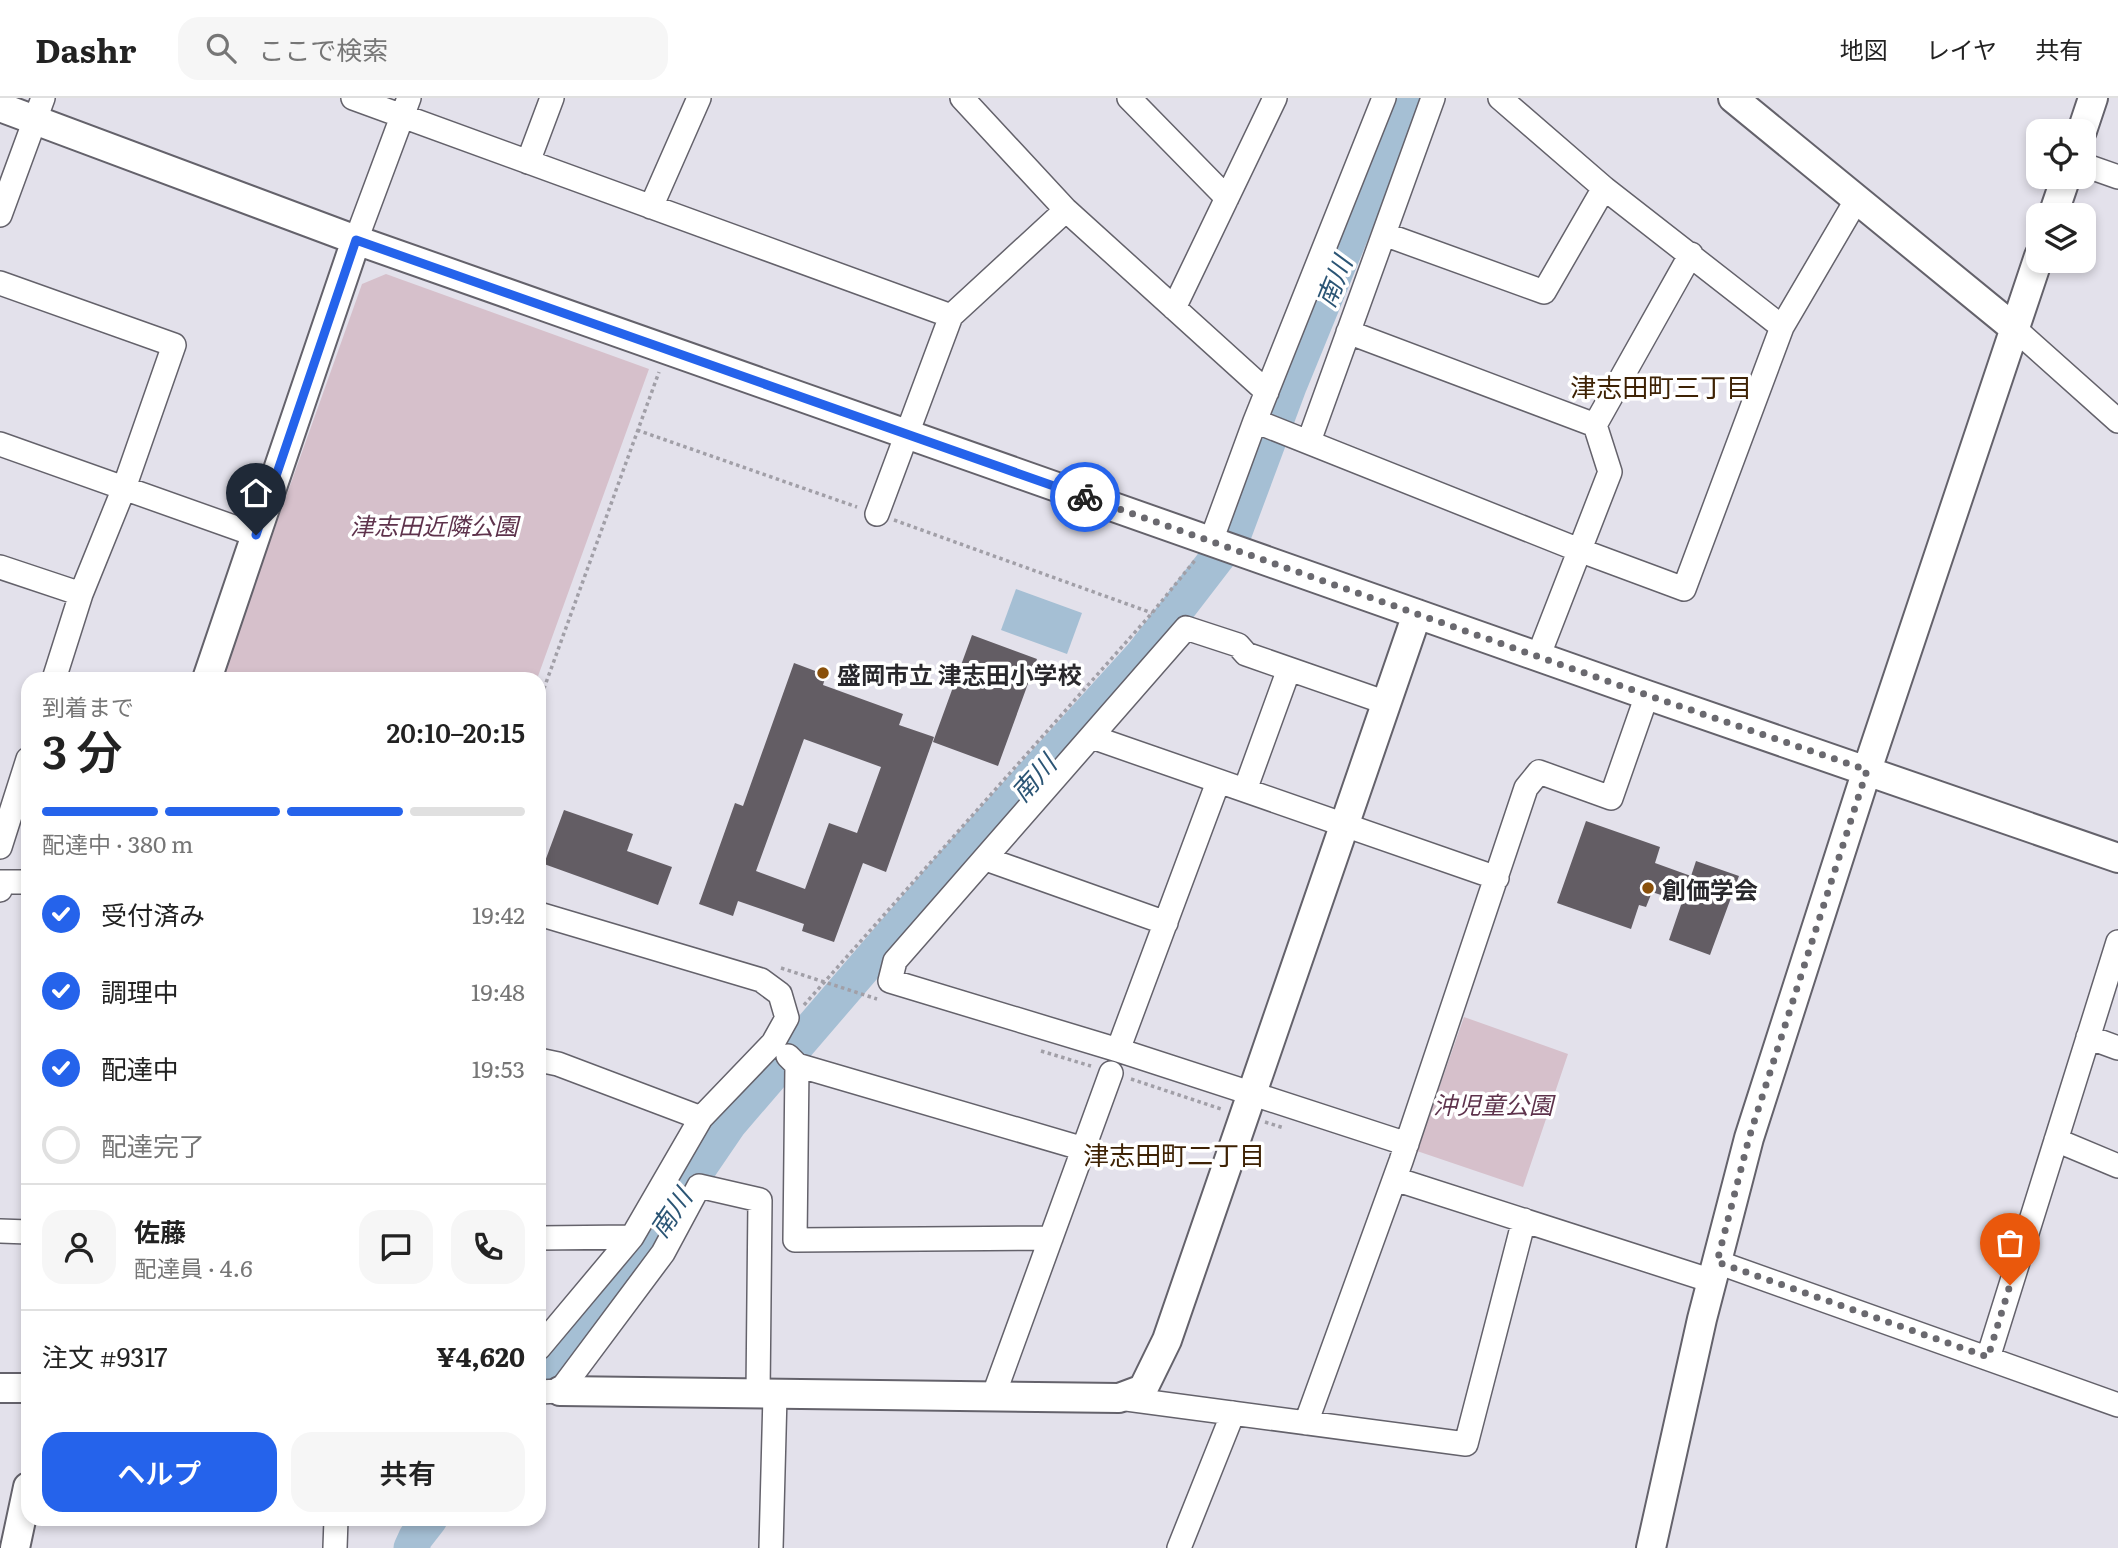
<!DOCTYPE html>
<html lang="ja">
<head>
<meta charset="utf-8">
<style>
	:root { --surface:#fff; --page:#f6f6f6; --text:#222; --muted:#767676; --line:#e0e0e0; --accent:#2563eb }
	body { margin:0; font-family:Literata,"Noto Sans JP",serif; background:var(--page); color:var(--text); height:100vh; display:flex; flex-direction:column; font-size:26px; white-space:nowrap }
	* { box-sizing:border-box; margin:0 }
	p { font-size:23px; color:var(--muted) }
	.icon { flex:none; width:38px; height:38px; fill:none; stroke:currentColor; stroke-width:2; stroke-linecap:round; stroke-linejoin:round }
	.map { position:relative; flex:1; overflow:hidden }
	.side { position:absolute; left:21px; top:574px; width:525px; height:854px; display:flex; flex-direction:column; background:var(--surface); border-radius:21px; box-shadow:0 4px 10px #0003 }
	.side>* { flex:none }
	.fabs { position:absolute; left:2026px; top:21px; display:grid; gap:14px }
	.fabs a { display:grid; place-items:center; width:70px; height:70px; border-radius:14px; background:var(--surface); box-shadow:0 4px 10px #0003; font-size:35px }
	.pin { position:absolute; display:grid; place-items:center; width:60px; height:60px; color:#fff; margin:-72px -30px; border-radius:50% 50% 50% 0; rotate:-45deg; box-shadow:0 0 7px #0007 }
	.pin .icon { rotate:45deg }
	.courier { position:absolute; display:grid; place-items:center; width:70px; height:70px; margin:-35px; border:5px solid #2563eb; border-radius:50%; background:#fff; color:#222; box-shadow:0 2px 9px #0007 }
	.head em { font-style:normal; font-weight:600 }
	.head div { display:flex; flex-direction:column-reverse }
	.head { display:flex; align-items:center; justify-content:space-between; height:119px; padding:0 21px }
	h1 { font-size:46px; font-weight:600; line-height:52px }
	.bar { display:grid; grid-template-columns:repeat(4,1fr); gap:10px 7px; align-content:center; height:84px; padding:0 21px }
	.bar i { height:9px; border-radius:5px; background:var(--line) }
	.bar .current { background:var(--accent) }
	.bar p { grid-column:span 4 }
	.line { display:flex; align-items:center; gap:18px; padding:0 21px; border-top:2px solid var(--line) }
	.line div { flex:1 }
	.round { display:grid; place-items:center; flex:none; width:74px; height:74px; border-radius:21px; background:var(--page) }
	ol { padding:0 21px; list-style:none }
	li { display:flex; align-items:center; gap:21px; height:77px }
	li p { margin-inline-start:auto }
	li .icon { padding:7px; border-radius:50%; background:var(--accent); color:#fff; stroke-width:4 }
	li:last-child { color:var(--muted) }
	li i { width:38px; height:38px; border:4px solid var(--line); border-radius:50% }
	.cta { display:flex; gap:14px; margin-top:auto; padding:14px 21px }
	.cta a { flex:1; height:80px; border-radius:21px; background:var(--accent); color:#fff; font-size:28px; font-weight:600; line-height:80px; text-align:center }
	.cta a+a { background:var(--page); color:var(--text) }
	header { display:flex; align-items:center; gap:42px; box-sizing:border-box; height:98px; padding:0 35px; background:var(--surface); border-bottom:2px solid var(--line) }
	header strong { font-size:33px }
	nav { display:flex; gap:38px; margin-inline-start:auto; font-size:24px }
	.search { width:490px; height:63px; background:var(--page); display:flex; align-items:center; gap:18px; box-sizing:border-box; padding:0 24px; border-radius:21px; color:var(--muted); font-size:26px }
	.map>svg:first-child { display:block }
	.green { fill:#d6c0cb }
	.water { fill:#a5bfd4 }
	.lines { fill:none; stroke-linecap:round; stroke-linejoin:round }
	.river { stroke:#a5bfd4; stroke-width:35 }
	.building { fill:#635d64; fill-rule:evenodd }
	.minor-casing { stroke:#64626b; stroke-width:26 }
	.tertiary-casing { stroke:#64626b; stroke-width:32 }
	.path { stroke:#a19fa7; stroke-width:3.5; stroke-dasharray:3.5 3.5; stroke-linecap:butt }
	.minor { stroke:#fff; stroke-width:23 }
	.tertiary { stroke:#fff; stroke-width:28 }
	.done { stroke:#6a696f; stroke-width:7; stroke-dasharray:0 12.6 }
	.route { stroke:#2563eb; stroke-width:9 }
	.poi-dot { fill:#8a500a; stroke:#fff; stroke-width:2.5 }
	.labels { text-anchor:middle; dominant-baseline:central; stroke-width:7; stroke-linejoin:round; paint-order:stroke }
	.park-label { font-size:24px; font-style:italic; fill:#5e334c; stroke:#fff }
	.poi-label { font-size:24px; font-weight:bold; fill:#29282c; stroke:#fff; text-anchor:start }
	.water-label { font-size:26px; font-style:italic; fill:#2b5575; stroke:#fff }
	.neighbourhood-label { font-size:26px; fill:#3e2204; stroke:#fff }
</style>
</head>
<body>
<header>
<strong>Dashr</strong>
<div class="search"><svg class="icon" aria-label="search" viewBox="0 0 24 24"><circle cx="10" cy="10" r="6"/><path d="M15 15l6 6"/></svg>ここで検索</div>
<nav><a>地図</a><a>レイヤ</a><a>共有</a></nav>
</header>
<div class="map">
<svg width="2118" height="1450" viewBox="0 0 2118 1450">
	<rect width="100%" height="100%" fill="#e3e1eb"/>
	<!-- green -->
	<path class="green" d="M386 176 649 271 537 581H221L362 186Z
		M1464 919 1568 956 1523 1089 1417 1053Z"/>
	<!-- water -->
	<path class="water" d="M1016 491 1082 515 1067 556 1001 532Z"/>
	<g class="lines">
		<!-- river -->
		<path class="river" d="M539 1289 631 1170 730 1025 958 760 1143 556 1233 439 1290 286 1407 0
			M411 1450 416 1439 430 1421"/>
	</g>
	<!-- building -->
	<path class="building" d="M972 537 1037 561 998 668 933 644Z
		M794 565 826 577 823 587 903 616 899 627 934 639 886 774 863 765 834 844 802 833 804 826 738 803 733 818 699 806 735 705 743 708ZM804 641 881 669 857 735 829 725 805 791 756 773Z
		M564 712 633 736 627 753 672 769 658 807 544 766Z
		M1586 723 1660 749 1655 765 1691 778 1696 763 1739 778 1710 857 1669 842 1682 804 1652 794 1646 809 1639 807 1631 831 1557 805Z"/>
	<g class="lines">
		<defs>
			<path id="minor" d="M353 0 951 218
				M962 0 1066 112 1267 294
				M1129 0 1227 100
				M1500 0 1604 90 1782 229
				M528 64 552 0
				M2084 67 2118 79
				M651 109 699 0
				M0 117 43 0
				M1384 136 1544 194 1604 90
				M356 142 409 0
				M0 185 174 247 124 390 81 496 54 581
				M1174 210 1275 0
				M2014 230 2118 323
				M1348 234 1595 327
				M1255 323 1579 452 1684 491 1782 229 1857 101
				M1309 343 1433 0
				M0 346 256 437
				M877 416 951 218 1066 112
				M1211 443 1255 323 1384 0
				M0 469 81 496
				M1538 559 1610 374 1595 327 1691 156
				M1387 605 1246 556 1238 547 1186 530 895 863 890 883 1118 952 1407 1046
				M1092 639 1497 780
				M1245 692 1289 571
				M0 749 28 661
				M986 761 1166 825
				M0 792 1 784H28
				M539 816 761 882 780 896 787 920 773 945 701 1020 632 1139 539 1250
				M2088 939 2118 950
				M1118 952 1218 684
				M788 958 797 967 1084 1051
				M539 962 558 966 701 1020
				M797 967 795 1142 1051 1140
				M2056 1042 2118 1068
				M1395 1081 1712 1183
				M0 1133 28 1134
				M539 1140 632 1139
				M1717 1164 2118 1307
				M1988 1260 2118 844
				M539 1294 560 1293 663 1155 699 1088 760 1102 758 1296
				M993 1299 1111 975
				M1119 1300 1466 1346 1524 1122
				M1306 1325 1401 1063 1526 690 1539 674 1611 700 1647 597
				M335 1450 336 1421
				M771 1450 775 1297
				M1179 1450 1233 1315"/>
			<path id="tertiary" d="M1733 0 2014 230
				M0 9 356 142 1647 597 2118 760
				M2082 33 2093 0
				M2053 117 2066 79
				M207 581 356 142
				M0 1290H28
				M560 1293 1119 1300 1143 1291 1167 1242 1417 516
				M15 1450 28 1389
				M1651 1450 1702 1221 1749 1040 1867 672 2039 158"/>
		</defs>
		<!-- minor casing -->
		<use href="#minor" class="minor-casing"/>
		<!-- tertiary casing -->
		<use href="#tertiary" class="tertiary-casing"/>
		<!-- path -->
		<path class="path" d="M637 332 857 409
			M894 422 1152 515
			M539 604 659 274
			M781 870 877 901
			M804 907 1152 515 1196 461
			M1041 953 1091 968
			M1131 981 1224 1012
			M1265 1024 1284 1030"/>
		<!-- minor -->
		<use href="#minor" class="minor"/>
		<!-- tertiary -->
		<use href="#tertiary" class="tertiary"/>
	</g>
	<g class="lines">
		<!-- done -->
		<path class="done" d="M1085 399 1647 597 1867 672 1749 1040 1717 1164 1988 1259 2010 1187"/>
		<!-- route -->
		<path class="route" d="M256 437 356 142 1085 399"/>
	</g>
	<!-- markers -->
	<g class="poi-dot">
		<circle cx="823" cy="575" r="7"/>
		<circle cx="1648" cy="790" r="7"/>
	</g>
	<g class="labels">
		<!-- park labels -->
		<g class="park-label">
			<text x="434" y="426">津志田近隣公園</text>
			<text x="1493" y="1005">沖児童公園</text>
		</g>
		<!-- poi labels -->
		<g class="poi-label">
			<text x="837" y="575">盛岡市立 津志田小学校</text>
			<text x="1662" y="790">創価学会</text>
		</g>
		<!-- water labels -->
		<g class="water-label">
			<text transform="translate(1332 183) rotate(-68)">南川</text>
			<text transform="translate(1032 679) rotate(-48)">南川</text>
			<text transform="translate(669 1114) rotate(-56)">南川</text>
		</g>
		<!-- neighbourhood labels -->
		<g class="neighbourhood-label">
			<text x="1661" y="287">津志田町三丁目</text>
			<text x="1174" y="1055">津志田町二丁目</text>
		</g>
	</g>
</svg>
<div class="fabs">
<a><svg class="icon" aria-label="locate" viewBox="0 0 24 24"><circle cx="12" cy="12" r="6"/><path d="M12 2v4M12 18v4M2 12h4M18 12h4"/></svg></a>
<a><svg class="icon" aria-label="layers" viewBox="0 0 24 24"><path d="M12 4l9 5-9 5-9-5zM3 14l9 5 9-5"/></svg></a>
</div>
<div class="pin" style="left:2010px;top:1187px;background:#ea580c"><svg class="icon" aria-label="bag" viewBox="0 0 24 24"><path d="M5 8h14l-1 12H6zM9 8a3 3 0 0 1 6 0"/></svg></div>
<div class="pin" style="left:256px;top:437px;background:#1f2937"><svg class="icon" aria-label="home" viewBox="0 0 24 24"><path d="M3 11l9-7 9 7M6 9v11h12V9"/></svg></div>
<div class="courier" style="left:1085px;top:399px"><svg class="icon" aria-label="bike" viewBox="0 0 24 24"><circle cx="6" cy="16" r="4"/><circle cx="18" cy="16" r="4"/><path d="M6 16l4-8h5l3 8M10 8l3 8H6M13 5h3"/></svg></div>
<section class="side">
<div class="head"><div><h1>3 分</h1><p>到着まで</p></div><em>20:10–20:15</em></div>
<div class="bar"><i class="current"></i><i class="current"></i><i class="current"></i><i></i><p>配達中 · 380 m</p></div>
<ol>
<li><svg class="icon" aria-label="check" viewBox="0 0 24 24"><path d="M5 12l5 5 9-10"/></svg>受付済み<p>19:42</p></li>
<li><svg class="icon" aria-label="check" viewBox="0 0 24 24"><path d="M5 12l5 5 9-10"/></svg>調理中<p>19:48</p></li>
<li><svg class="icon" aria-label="check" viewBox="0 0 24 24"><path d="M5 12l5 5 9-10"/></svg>配達中<p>19:53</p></li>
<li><i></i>配達完了</li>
</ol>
<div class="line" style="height:126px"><a class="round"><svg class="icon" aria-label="person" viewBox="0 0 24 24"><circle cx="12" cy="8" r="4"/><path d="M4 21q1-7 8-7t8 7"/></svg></a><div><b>佐藤</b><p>配達員 · 4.6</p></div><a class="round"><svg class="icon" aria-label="chat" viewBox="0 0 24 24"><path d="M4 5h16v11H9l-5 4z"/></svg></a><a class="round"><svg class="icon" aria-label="phone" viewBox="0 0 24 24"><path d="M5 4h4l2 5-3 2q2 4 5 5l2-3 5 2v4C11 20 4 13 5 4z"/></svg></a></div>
<div class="line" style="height:91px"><div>注文 #9317</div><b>¥4,620</b></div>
<div class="cta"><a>ヘルプ</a><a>共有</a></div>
</section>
</div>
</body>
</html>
